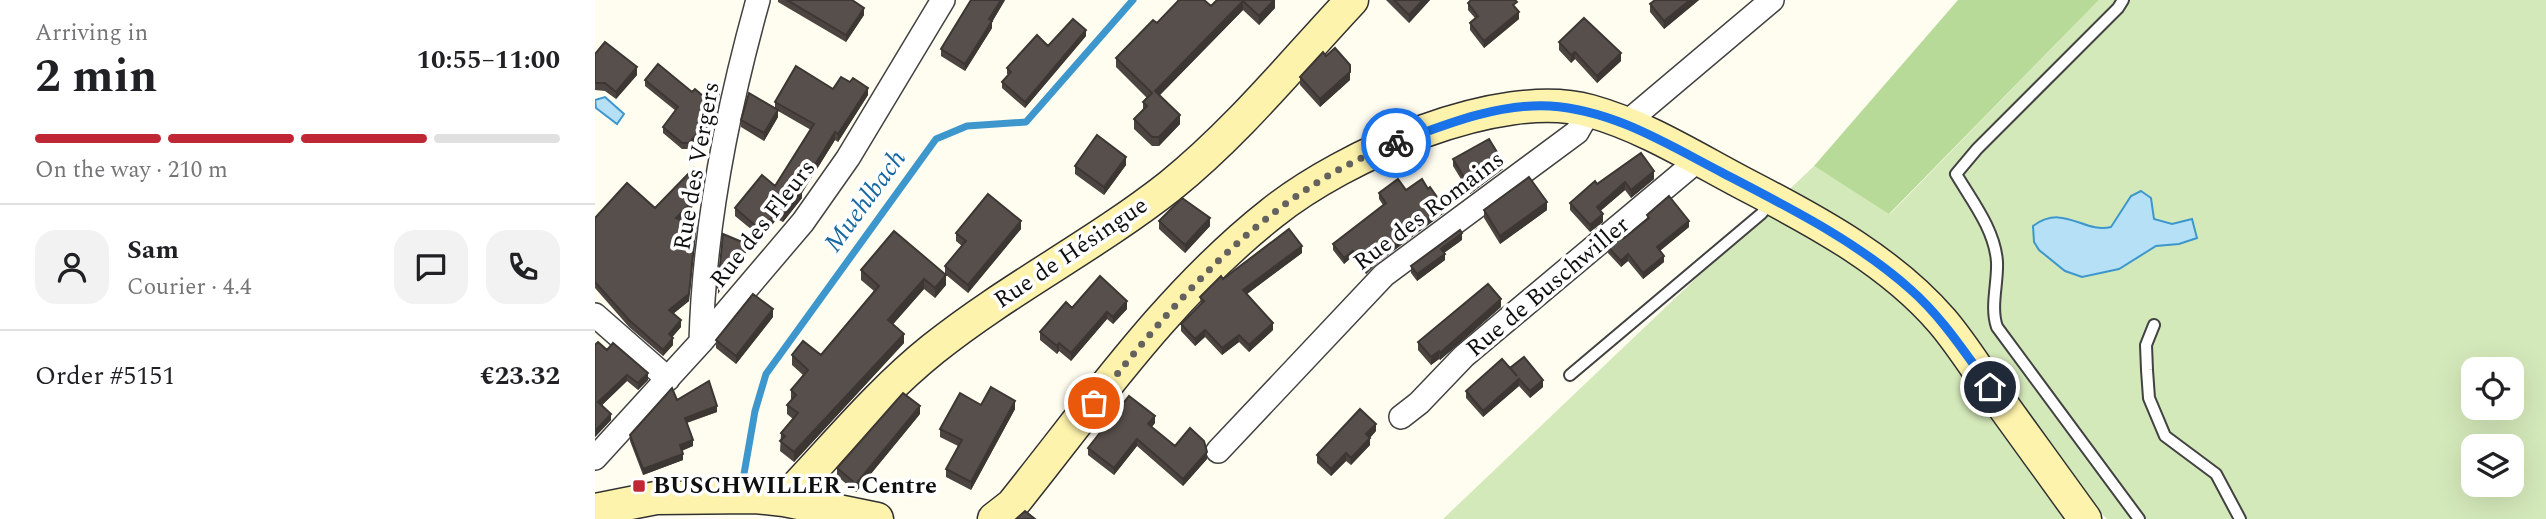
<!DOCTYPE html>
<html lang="en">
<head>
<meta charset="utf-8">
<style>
	:root { --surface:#fff; --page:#f2f2f2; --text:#202124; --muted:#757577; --line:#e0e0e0; --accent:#be2733 }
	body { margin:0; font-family:Spectral,serif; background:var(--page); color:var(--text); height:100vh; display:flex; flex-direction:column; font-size:26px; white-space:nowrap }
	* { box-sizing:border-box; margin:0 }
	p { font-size:23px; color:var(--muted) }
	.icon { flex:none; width:38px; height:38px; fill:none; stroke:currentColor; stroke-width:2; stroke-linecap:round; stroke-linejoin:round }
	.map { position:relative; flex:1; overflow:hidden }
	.drawer { display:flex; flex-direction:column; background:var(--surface); width:595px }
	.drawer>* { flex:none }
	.controls { position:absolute; left:1866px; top:357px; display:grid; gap:14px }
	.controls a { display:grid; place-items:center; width:63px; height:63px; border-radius:14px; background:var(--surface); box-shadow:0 7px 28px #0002; font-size:35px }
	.pin { position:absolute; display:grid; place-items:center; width:60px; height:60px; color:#fff; margin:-30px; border:4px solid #fff; border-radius:50%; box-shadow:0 2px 7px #0007 }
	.courier { position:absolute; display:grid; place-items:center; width:70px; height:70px; margin:-35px; border:5px solid #1a73e8; border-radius:50%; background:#fff; color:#222; box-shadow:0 2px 9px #0007 }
	.head em { font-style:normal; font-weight:700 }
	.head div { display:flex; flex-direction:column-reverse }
	.head { display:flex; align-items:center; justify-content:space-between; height:119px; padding:0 35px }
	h1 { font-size:46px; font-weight:700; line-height:52px }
	.bar { display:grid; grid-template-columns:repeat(4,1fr); gap:10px 7px; align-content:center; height:84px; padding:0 35px }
	.bar i { height:9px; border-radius:5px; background:var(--line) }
	.bar .on { background:var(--accent) }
	.bar p { grid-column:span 4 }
	.line { display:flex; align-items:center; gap:18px; padding:0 35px; border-top:2px solid var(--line) }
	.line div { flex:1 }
	.round { display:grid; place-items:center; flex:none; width:74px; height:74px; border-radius:21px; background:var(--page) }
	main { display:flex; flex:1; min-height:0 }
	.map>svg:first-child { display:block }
	.green { fill:#d4e9ba; fill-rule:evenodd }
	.forest { fill:#b8da99 }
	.water { fill:#b5e0f6; stroke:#3d97cc; stroke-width:2 }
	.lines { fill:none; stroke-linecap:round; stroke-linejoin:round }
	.stream { stroke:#3d97cc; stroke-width:7 }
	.lane-casing { stroke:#424242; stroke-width:14 }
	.street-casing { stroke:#424242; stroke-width:26 }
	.secondary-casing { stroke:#313131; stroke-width:35 }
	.lane { stroke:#fff; stroke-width:10 }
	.street { stroke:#fff; stroke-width:23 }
	.secondary { stroke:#fef3ac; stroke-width:32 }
	.wall { fill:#4b4440 }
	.shaded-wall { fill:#3d3734 }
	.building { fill:#574f4b; stroke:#3d3734; stroke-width:2 }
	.done { stroke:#63625e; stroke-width:7; stroke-dasharray:0 12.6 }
	.route { stroke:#1a73e8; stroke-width:9 }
	.poi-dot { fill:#be2733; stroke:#fff; stroke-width:2.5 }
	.labels { text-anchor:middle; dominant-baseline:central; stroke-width:7; stroke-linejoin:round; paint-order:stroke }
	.street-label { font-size:24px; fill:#0f0f0f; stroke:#fff }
	.poi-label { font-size:24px; font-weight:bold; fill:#0f0f0f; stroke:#fff; text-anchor:start }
	.water-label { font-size:26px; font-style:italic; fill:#1869a0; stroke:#fff }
</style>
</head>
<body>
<main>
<section class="drawer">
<div class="head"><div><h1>2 min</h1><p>Arriving in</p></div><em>10:55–11:00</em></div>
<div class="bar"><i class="on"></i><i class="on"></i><i class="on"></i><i></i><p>On the way · 210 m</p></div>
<div class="line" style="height:126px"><a class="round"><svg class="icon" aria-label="person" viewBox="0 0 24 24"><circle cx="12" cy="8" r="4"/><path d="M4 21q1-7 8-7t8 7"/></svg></a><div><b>Sam</b><p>Courier · 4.4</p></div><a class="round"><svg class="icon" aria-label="chat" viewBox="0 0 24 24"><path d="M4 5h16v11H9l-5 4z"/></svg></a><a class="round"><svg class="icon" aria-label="phone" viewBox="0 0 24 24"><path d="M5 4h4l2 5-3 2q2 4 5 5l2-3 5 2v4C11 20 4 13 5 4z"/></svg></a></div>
<div class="line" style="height:91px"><div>Order #5151</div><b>€23.32</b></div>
</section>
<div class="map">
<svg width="1951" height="519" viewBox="0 0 1951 519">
	<rect width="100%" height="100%" fill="#fffcf0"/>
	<!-- green -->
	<path class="green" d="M1504 0H1951V519H1512L1506 513 1479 519H848L1219 166 1295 214ZM1878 369H1916V408H1878ZM1878 446H1916V485H1878Z"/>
	<!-- forest -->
	<path class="forest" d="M1363 0H1504L1294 214 1219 166Z"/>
	<!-- water -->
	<path class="water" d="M10 97 29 114 22 124 1 108 0 100Z
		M1546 191 1556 198 1559 219 1577 224 1597 219 1602 238 1584 244 1561 246 1524 269 1487 277 1470 271 1444 250 1439 242 1438 226C1469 203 1489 234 1516 227L1536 196Z"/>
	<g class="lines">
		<!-- stream -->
		<path class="stream" d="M146 491 160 411 171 374 341 139 372 126 431 122 538 0"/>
		<defs>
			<path id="lane" d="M1528 0 1523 8 1382 149 1361 174C1377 201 1400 230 1402 262 1403 283 1395 307 1402 327L1544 519
				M1559 325 1551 345 1552 370 1554 398 1570 436 1621 474 1645 519
				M975 375 1166 214 1177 201"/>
			<path id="street" d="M1030 124 1177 0
				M0 315 73 379
				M106 342C109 227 132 111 163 0
				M806 417 824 403 869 356 1103 160
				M623 451 789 275 982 132 994 111
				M0 458 106 342 208 222 253 158 348 0"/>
			<path id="secondary" d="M189 500C238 449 283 393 338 349 413 289 500 245 575 186 642 132 698 63 757 0
				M0 510 61 498 160 497 189 500 282 519
				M399 519 417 505C498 404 574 294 677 213 748 156 904 86 995 111 1053 127 1106 162 1159 189 1226 224 1297 263 1347 321 1365 342 1380 366 1396 389 1427 432 1459 476 1490 519"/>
		</defs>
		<!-- lane casing -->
		<use href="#lane" class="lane-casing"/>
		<!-- street casing -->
		<use href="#street" class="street-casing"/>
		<!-- secondary casing -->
		<use href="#secondary" class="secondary-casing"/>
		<!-- lane -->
		<use href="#lane" class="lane"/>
		<!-- street -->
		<use href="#street" class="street"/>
		<!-- secondary -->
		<use href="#secondary" class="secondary"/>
	</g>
	<!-- wall -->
	<path class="wall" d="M183 0H257L269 15 251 42 183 2Z
		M376 0H410L397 22V28L370 71 346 56V49Z
		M582 0H609L616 6 622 0H680V8L664 25 648 10 565 95 585 124 564 146H557L539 129V119L548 110V102L552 98 521 67V58L562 23 583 1Z
		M791 0H835L814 23Z
		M1060 0H1104L1069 29 1055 12V4Z
		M873 3 922 9 924 19 889 48 875 30V23L880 18 873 10Z
		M491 36 430 108 407 88V82L414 75 412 74V68L453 46Z
		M964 42 1026 61 1002 83 980 59 976 63 964 50Z
		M0 54 42 75 21 99 10 91 0 90Z
		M705 77 755 80 725 107 705 85Z
		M50 80 124 100 120 119 94 149H87L68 133V127L81 111 50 86Z
		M238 89 273 95 243 142 240 140 207 193V198L188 222 182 219 169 234H162L140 216V208L180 186 216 130 183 111V117L169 141 146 127V120L180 108V102Z
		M858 159 908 169 875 194 858 166Z
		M531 165 509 195 480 174V166Z
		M1059 179 1036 198 1030 190 1005 211 1008 222 995 232 975 210V203L1002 184Z
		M108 183 105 199 86 219 101 232 94 301 78 314 86 327 77 337 78 345 68 356 34 327 0 288V218L60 208Z
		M811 190 849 213 781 264 771 274 758 256 749 264 738 250V244L788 205 784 199V193Z
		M889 210H952L905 244 889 218Z
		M1052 215 1094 227 1065 251 1069 262 1048 279 1033 261 1026 267 1013 253V247L1028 239 1052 219Z
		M564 221 615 226 590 253 564 229Z
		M426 229 373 293 350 274V266L367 246 361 241V233Z
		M299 231 351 285 340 298 329 289 298 324 309 343 199 462 185 451 186 433 198 419 192 414V405L196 400V390L208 375 197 365V355H226L279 291 266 280V270Z
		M867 240 849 253 850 260 822 281 816 273V266Z
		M707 253 652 294 678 330 654 352 644 342 627 355 610 337 600 346 586 331V324L606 305 605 297 628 279Z
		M906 307 845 360 844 359 836 365 823 350V342Z
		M477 308 532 309 518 324 512 319 476 361 464 351 462 354 445 340V332Z
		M178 317 141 364 121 348V340Z
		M0 345 12 350 53 380 43 390 32 381 7 405 16 420 0 437Z
		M915 369 948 387 935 398 924 386 888 417 871 398V391Z
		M82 400 122 412 92 423 98 446 87 451 88 460 48 475 35 441V435Z
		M386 405 420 409 376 490 351 477V469L363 446 345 437V429Z
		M325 414 261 492 242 476V468Z
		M560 423 557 427 580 446 612 459 588 486 542 446 519 475 493 455V448Z
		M781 431 775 438V445L756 465 751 461 736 476 722 463V455Z"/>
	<!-- shaded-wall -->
	<path class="shaded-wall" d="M406 0H410L397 22V28L370 71V64Z
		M679 0H680V8L664 25V16Z
		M828 0H835L814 23V15Z
		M1095 0H1104L1069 29V21Z
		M648 1V10L560 100V91Z
		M269 8V15L251 42V35Z
		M924 12V19L889 48V41Z
		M491 30V36L430 108V102Z
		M980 52V59L976 63V55Z
		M1026 53V61L1002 83V76Z
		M42 67V75L21 99V92Z
		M755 72V80L725 107V99Z
		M273 88V95L243 142V134Z
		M124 94V100L120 119 94 149V143Z
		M183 110V117L169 141V133Z
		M585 115V124L564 146V137Z
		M240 132V140L207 193V198L188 222V214Z
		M531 157V165L509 195V187Z
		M908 162V169L875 194V187Z
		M1059 171V179L1036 198V190Z
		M108 177 105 199 81 224V218Z
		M1030 182V190L1002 214V207Z
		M952 202V210L905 244V236Z
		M849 207V213L781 264 771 274V268L781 258Z
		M182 212V219L169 234V227Z
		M1008 214V222L995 232V225Z
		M615 218V226L590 253V245Z
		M426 221V229L373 293V285Z
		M1094 221V227L1062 253V247Z
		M101 225 94 301 74 317V310Z
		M867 233V240L846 255V249Z
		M152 244V251L123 294V286Z
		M707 246V253L648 297V290Z
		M758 251V256L749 264V258Z
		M850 254V260L822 281V274Z
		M1033 254V261L1026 267V261Z
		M1069 256V262L1048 279V273Z
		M351 275V285L340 298V288Z
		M329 279V289L293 330V320Z
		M906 299V307L845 360V353Z
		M532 301V309L518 324V317Z
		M178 309V317L141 364V356Z
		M512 312V319L476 361V353Z
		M86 320V327L74 341V334Z
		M678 323V330L654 352V345Z
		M610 330V337L600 346V339Z
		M309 334V343L199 462V452Z
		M644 335V342L627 355V348Z
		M78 338V345L68 356V350Z
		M464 343V351L462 354V346Z
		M844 351V359L836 365V357Z
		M53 373V380L43 390V383Z
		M32 375V381L3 409V402Z
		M924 379V386L888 417V411Z
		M948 380V387L935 398V391Z
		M420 401V409L376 490V482Z
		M122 406V412L90 423V418Z
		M325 406V414L261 492V484Z
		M16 414V420L0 437V431Z
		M560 416V423L553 431V424Z
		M781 424V431L771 442V434Z
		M775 438V445L756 465V458Z
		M542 439V446L519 475V468Z
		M98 440V446L85 451V445Z
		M612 452V459L588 486V479Z
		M751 453V461L736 476V469Z
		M88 454V460L48 475V469Z"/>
	<!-- building -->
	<path class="building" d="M192 0H257L269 8 251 35Z
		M376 0H406L394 19 397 21 370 64 346 49Z
		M584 0H609L616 6 622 0H679L664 16 648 1 560 91 585 115 564 137H557L539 119 552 106 548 102 557 93 521 58 558 20 562 23Z
		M799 0H828L814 15Z
		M876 0H920L922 2 918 5 924 12 889 41 875 23 883 16 873 3Z
		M1060 0H1095L1069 21 1055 4Z
		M989 18 1026 53 1002 76 980 52 976 55 964 42Z
		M478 19 491 30 430 102 407 82 416 72 412 68 442 35 453 46Z
		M10 42 42 67 21 92 10 83H0V54Z
		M740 48 755 65V72L725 99 705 77 728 52 731 56Z
		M63 64 97 92 100 89 108 96 114 87 124 94 120 113 94 143H87L68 127 83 107 50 80Z
		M201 66 238 89 246 77 255 82 258 78 273 88 243 134 240 132 205 189 207 190 188 214 182 212 169 227H162L140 208 167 175 180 186 219 124 180 102Z
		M154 93 183 110 169 133 146 120Z
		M502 135 531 157 509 187 480 166Z
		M894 139 908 162 875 187 858 159Z
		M1046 153 1059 171 1036 190 1030 182 1002 207 1008 214 995 225 975 203 1000 181 1002 184Z
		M99 168 108 177 105 193 81 218 101 225 94 294 74 310 86 320 74 334 78 338 68 350 34 320 0 282V218L32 183 60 208Z
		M934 177 952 202 905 236 889 210Z
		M803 179 811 190 827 179 833 189 835 187 849 207 781 258 771 268 758 251 749 258 738 244 791 203 784 193Z
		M393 194 426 221 373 285 350 266 371 241 361 233Z
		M1074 196 1094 221 1062 247 1069 256 1048 273 1033 254 1026 261 1013 247 1026 237 1028 239 1054 218 1052 215Z
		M587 198 615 218 590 245 564 221Z
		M694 229 707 246 648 290 678 323 654 345 644 335 627 348 610 330 600 339 586 324 609 301 605 297 626 276 628 279Z
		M865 230 867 233 846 249 850 254 822 274 816 266Z
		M299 231 351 275 340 288 329 279 293 320 309 334 199 452 185 441 190 436 186 433 203 413 192 405 201 395 196 390 213 370 197 355 208 341 226 355 284 286 266 270Z
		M128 234 152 244 123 286Z
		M505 276 532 301 518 317 512 312 476 353 464 343 462 346 445 332 471 302 477 308Z
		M893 284 906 299 845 353 844 351 836 357 823 342Z
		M158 294 178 309 141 356 121 340Z
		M3 342 12 350 18 343 53 373 43 383 32 375 3 402 16 414 0 431V345Z
		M929 357 948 380 935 391 924 379 888 411 871 391 907 359 922 376 915 368Z
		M114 381 122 406 90 418 98 440 85 445 88 454 48 469 35 435 77 388 82 400Z
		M396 387 420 401 376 482 351 469 367 440 345 429 365 393 386 405Z
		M308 393 325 406 261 484 242 468Z
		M534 396 560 416 553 424 580 446 595 428 609 441 612 452 588 479 542 439 519 468 493 448Z
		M765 409 781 424 771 434 775 438 756 458 751 453 736 469 722 455Z
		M430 511 440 519H421Z"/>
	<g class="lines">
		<!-- done -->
		<path class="done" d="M499 403C583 297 671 193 801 143"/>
		<!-- route -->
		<path class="route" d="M801 143C849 125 903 103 955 106 1018 110 1072 144 1126 172 1191 206 1260 240 1315 289 1347 317 1370 353 1395 387"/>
	</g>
	<!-- markers -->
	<rect class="poi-dot" x="37" y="479" width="14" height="14" rx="3.5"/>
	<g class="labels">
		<!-- street labels -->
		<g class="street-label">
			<text transform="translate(102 166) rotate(-80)">Rue des Vergers</text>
			<text transform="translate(834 211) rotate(-37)">Rue des Romains</text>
			<text transform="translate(168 224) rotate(-52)">Rue des Fleurs</text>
			<text transform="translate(476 253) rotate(-34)">Rue de Hésingue</text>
			<text transform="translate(953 287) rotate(-40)">Rue de Buschwiller</text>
		</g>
		<!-- poi labels -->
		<g class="poi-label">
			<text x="58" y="486">BUSCHWILLER - Centre</text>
		</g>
		<!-- water labels -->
		<g class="water-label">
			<text transform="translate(270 201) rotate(-54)">Muehlbach</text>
		</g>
	</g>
</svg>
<div class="controls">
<a><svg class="icon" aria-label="locate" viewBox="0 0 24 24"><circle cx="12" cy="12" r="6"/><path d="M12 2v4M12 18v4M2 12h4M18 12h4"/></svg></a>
<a><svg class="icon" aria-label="layers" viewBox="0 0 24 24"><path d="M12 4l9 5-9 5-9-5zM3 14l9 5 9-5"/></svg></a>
</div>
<div class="pin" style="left:499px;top:403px;background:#ea580c"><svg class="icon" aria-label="bag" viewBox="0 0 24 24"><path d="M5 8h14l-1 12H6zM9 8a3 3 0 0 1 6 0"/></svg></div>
<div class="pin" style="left:1395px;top:387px;background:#1f2937"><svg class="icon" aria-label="home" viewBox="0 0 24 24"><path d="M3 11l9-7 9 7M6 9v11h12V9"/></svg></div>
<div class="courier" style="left:801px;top:143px"><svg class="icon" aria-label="bike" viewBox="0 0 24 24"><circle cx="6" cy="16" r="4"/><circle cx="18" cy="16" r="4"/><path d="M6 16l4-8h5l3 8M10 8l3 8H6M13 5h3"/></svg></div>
</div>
</main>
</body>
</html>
